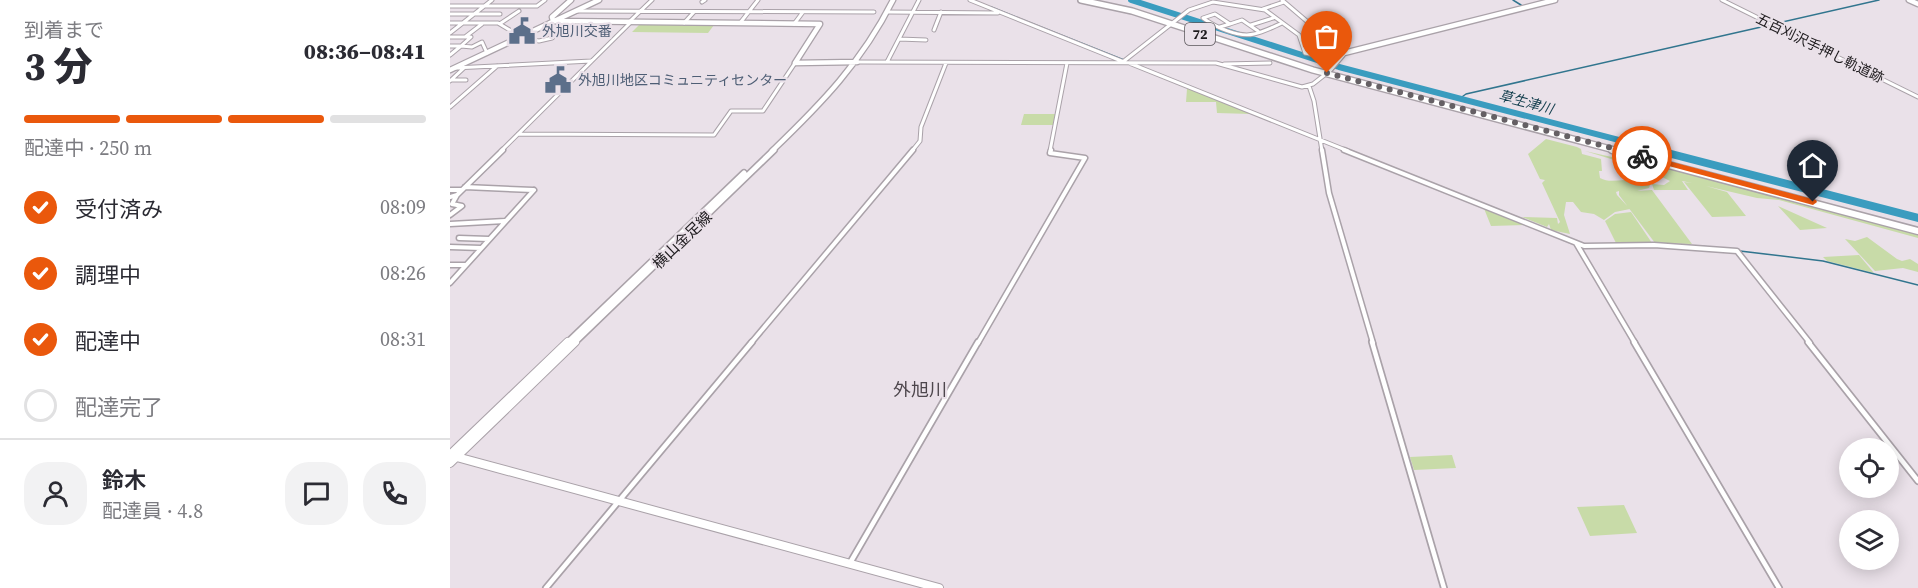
<!DOCTYPE html>
<html lang="ja">
<head>
<meta charset="utf-8">
<style>
	:root { --surface:#fff; --page:#f2f2f3; --text:#2b2b33; --muted:#7c7c81; --line:#e1e1e2; --accent:#ea580c }
	body { margin:0; font-family:"Source Serif 4","Noto Sans JP",serif; background:var(--page); color:var(--text); height:100vh; display:flex; flex-direction:column; font-size:22px; white-space:nowrap }
	* { box-sizing:border-box; margin:0 }
	p { font-size:20px; color:var(--muted) }
	.icon { flex:none; width:33px; height:33px; fill:none; stroke:currentColor; stroke-width:2; stroke-linecap:round; stroke-linejoin:round }
	.map { position:relative; flex:1; overflow:hidden }
	.sheet { display:flex; flex-direction:column; background:var(--surface); width:450px }
	.sheet>* { flex:none }
	.controls { position:absolute; left:1389px; top:438px; display:grid; gap:12px }
	.controls a { display:grid; place-items:center; width:60px; height:60px; border-radius:50%; background:var(--surface); box-shadow:0 3px 15px #0003; font-size:30px }
	.pin { position:absolute; display:grid; place-items:center; width:51px; height:51px; color:#fff; margin:-62px -26px; border-radius:50% 50% 50% 0; rotate:-45deg; box-shadow:0 0 6px #0007 }
	.pin .icon { rotate:45deg }
	.courier { position:absolute; display:grid; place-items:center; width:60px; height:60px; margin:-30px; border:4px solid #ea580c; border-radius:50%; background:#fff; color:#222; box-shadow:0 2px 8px #0007 }
	.headline em { font-style:normal; font-weight:800 }
	.headline div { display:flex; flex-direction:column-reverse }
	.headline { display:flex; align-items:center; justify-content:space-between; height:102px; padding:0 24px }
	h1 { font-size:39px; font-weight:800; line-height:45px }
	.bar { display:grid; grid-template-columns:repeat(4,1fr); gap:9px 6px; align-content:center; height:72px; padding:0 24px }
	.bar i { height:8px; border-radius:4px; background:var(--line) }
	.bar .active { background:var(--accent) }
	.bar p { grid-column:span 4 }
	.line { display:flex; align-items:center; gap:15px; padding:0 24px; border-top:2px solid var(--line) }
	.line div { flex:1 }
	.round { display:grid; place-items:center; flex:none; width:63px; height:63px; border-radius:24px; background:var(--page) }
	ol { padding:0 24px; list-style:none }
	li { display:flex; align-items:center; gap:18px; height:66px }
	li p { margin-inline-start:auto }
	li .icon { padding:6px; border-radius:50%; background:var(--accent); color:#fff; stroke-width:4 }
	li:last-child { color:var(--muted) }
	li i { width:33px; height:33px; border:3px solid var(--line); border-radius:50% }
	main { display:flex; flex:1; min-height:0 }
	.map>svg:first-child { display:block }
	.green { fill:#c8dba8 }
	.lines { fill:none; stroke-linecap:round; stroke-linejoin:round }
	.stream { stroke:#31758e; stroke-width:1.5 }
	.river-far1 { stroke:#3a9cbf; stroke-width:6 }
	.river { stroke:#3a9cbf; stroke-width:8 }
	.street-far2-casing { stroke:#aaa2a9; stroke-width:5 }
	.street-far1-casing { stroke:#aaa2a9; stroke-width:7 }
	.street-casing { stroke:#aaa2a9; stroke-width:8 }
	.secondary-far2-casing { stroke:#aaa2a9; stroke-width:7 }
	.secondary-far1-casing { stroke:#aaa2a9; stroke-width:8 }
	.secondary-casing { stroke:#aaa2a9; stroke-width:10 }
	.primary-far1-casing { stroke:#aaa2a9; stroke-width:8 }
	.primary-casing { stroke:#aaa2a9; stroke-width:9 }
	.street-far2 { stroke:#fff; stroke-width:3 }
	.street-far1 { stroke:#fff; stroke-width:4 }
	.street { stroke:#fff; stroke-width:4.5 }
	.secondary-far2 { stroke:#fff; stroke-width:4.5 }
	.secondary-far1 { stroke:#fff; stroke-width:5 }
	.secondary { stroke:#fff; stroke-width:8 }
	.primary-far1 { stroke:#fff; stroke-width:5 }
	.primary { stroke:#fff; stroke-width:6 }
	.route { fill:#ea580c }
	.done { stroke:#656064; stroke-width:6; stroke-dasharray:0 10.8 }
	.labels { text-anchor:middle; dominant-baseline:central; stroke-width:4.5; stroke-linejoin:round; paint-order:stroke }
	.far-service-label { font-size:14px; fill:#4e5e75; stroke:#eae1e9; text-anchor:start }
	.shield { fill:#eae1e9; stroke:#5a565a; stroke-width:1.5 }
	.shield-label { font-size:14px; font-weight:bold; fill:#1d1a1d }
	.far-street-label { font-size:14px; fill:#1d1a1d; stroke:#eae1e9 }
	.far-water-label { font-size:14px; font-style:italic; fill:#133e4d; stroke:#eae1e9 }
	.street-label { font-size:15px; fill:#1d1a1d; stroke:#eae1e9 }
	.quarter-label { font-size:18px; fill:#4d464c; stroke:#eae1e9 }
</style>
</head>
<body>
<main>
<section class="sheet">
<div class="headline"><div><h1>3 分</h1><p>到着まで</p></div><em>08:36–08:41</em></div>
<div class="bar"><i class="active"></i><i class="active"></i><i class="active"></i><i></i><p>配達中 · 250 m</p></div>
<ol>
<li><svg class="icon" aria-label="check" viewBox="0 0 24 24"><path d="M5 12l5 5 9-10"/></svg>受付済み<p>08:09</p></li>
<li><svg class="icon" aria-label="check" viewBox="0 0 24 24"><path d="M5 12l5 5 9-10"/></svg>調理中<p>08:26</p></li>
<li><svg class="icon" aria-label="check" viewBox="0 0 24 24"><path d="M5 12l5 5 9-10"/></svg>配達中<p>08:31</p></li>
<li><i></i>配達完了</li>
</ol>
<div class="line" style="height:108px"><a class="round"><svg class="icon" aria-label="person" viewBox="0 0 24 24"><circle cx="12" cy="8" r="4"/><path d="M4 21q1-7 8-7t8 7"/></svg></a><div><b>鈴木</b><p>配達員 · 4.8</p></div><a class="round"><svg class="icon" aria-label="chat" viewBox="0 0 24 24"><path d="M4 5h16v11H9l-5 4z"/></svg></a><a class="round"><svg class="icon" aria-label="phone" viewBox="0 0 24 24"><path d="M5 4h4l2 5-3 2q2 4 5 5l2-3 5 2v4C11 20 4 13 5 4z"/></svg></a></div>
</section>
<div class="map">
<svg width="1468" height="588" viewBox="0 0 1468 588">
	<rect width="100%" height="100%" fill="#eae1e9"/>
	<!-- green -->
	<path class="green" d="M189 25H264L258 33 182 32Z
		M738 88 801 113V114L767 113 766 102H736L737 89Z
		M574 114H605L603 125H571Z
		M1096 139 1127 147 1131 149 1132 154 1151 159 1152 171H1149L1150 178C1162 185 1181 176 1197 180L1200 185 1199 188 1187 191 1202 190 1242 244 1205 243 1169 195V191L1166 192 1167 195 1180 209 1165 212 1154 220 1144 214 1131 212 1123 202H1116L1114 215 1120 234 1101 230 1099 224 1097 227 1072 217 1107 218 1108 224 1110 222 1092 183 1095 180 1090 179 1078 154Z
		M1135 151 1193 164 1199 163 1468 232V238L1329 200 1307 198 1256 186 1277 192 1296 216 1262 217 1234 182 1242 183 1232 181 1238 190H1204L1202 184 1214 185 1220 181 1200 171Z
		M1033 206 1074 222 1075 225 1041 226Z
		M1328 206 1377 228 1350 230Z
		M1181 212 1202 243H1166L1155 221 1165 214Z
		M1417 237 1447 259 1452 261 1460 259 1468 264V272L1453 268 1425 271 1395 239 1405 241Z
		M1409 255 1424 273 1377 261 1373 257Z
		M1002 455 1006 468 964 470 960 457Z
		M1174 505 1187 533 1140 536 1127 507Z"/>
	<g class="lines">
		<!-- stream -->
		<path class="stream" d="M1063 0 1071 5
			M541 7 679 62
			M1324 24 1429 0
			M1009 99 1016 94 1320 25
			M1230 245 1261 247
			M1290 251 1373 261 1468 285"/>
		<!-- river-far1 -->
		<path class="river-far1" d="M681 0 889 67 1211 151"/>
		<!-- river -->
		<path class="river" d="M1206 150 1468 218"/>
		<defs>
			<path id="street-far2" d="M520 0 674 62
				M832 0 894 53
				M1272 0 1468 97
				M252 2 255 0
				M0 6H87L95 0
				M813 9 834 2
				M127 11 424 12
				M437 12 548 13
				M0 14H50
				M179 22 202 0
				M0 23H48L73 38 89 41 102 38 122 23
				M51 23 69 11
				M234 23 244 12
				M290 23 308 0
				M344 24 353 12
				M780 24 792 20 808 31
				M801 25 823 18
				M770 27 780 24 765 14 753 18C765 27 789 38 804 34 814 32 823 27 832 23
				M484 30 491 12
				M0 33 42 0
				M0 37H21L11 46
				M15 37 32 24
				M449 39 476 40
				M0 46H11L0 55
				M11 46 22 47 32 42 37 53
				M674 61 739 10 763 2 815 10 849 35 855 53 887 60
				M407 62 766 63 852 87 863 84 877 73
				M437 62 469 0
				M679 63 898 151
				M774 64 820 63
				M4 68 141 61
				M2 80H16
				M0 81 14 68
				M859 86 864 101 872 151
				M0 107 47 66
				M68 134 264 135 281 111H313L345 63
				M51 151 180 23
				M462 151 470 141 471 127 496 63
				M600 151 617 63"/>
			<path id="street-far1" d="M872 150 879 193 923 343
				M894 150 1134 246 1204 245 1287 251 1360 343
				M15 187 83 190
				M0 190H11
				M0 197 7 195 53 150
				M0 215 12 206 2 204 7 195
				M0 224 55 221
				M9 238 39 239
				M1126 243 1185 343
				M0 247 31 248
				M0 265H16
				M0 283 84 190
				M301 343 463 150
				M528 343 635 158 600 153 601 150"/>
			<path id="street" d="M922 342 994 588
				M1184 342 1329 588
				M1358 342 1468 481
				M400 563 528 342
				M96 588 302 342"/>
			<path id="secondary-far2" d="M1459 0 1468 4
				M103 21 370 24 345 63
				M103 21 102 17 121 0
				M345 63 407 62
				M0 70 149 0
				M877 73 894 53 1105 0
				M322 151C371 104 412 62 443 0"/>
			<path id="secondary-far1" d="M117 343 294 173
				M124 343 324 150"/>
			<path id="secondary" d="M0 455 118 342
				M3 456 489 588
				M0 463 125 342"/>
			<path id="primary-far1" d="M631 0 682 11 863 70 1168 151"/>
			<path id="primary" d="M1162 150 1468 231"/>
		</defs>
		<!-- street-far2 casing -->
		<use href="#street-far2" class="street-far2-casing"/>
		<!-- street-far1 casing -->
		<use href="#street-far1" class="street-far1-casing"/>
		<!-- street casing -->
		<use href="#street" class="street-casing"/>
		<!-- secondary-far2 casing -->
		<use href="#secondary-far2" class="secondary-far2-casing"/>
		<!-- secondary-far1 casing -->
		<use href="#secondary-far1" class="secondary-far1-casing"/>
		<!-- secondary casing -->
		<use href="#secondary" class="secondary-casing"/>
		<!-- primary-far1 casing -->
		<use href="#primary-far1" class="primary-far1-casing"/>
		<!-- primary casing -->
		<use href="#primary" class="primary-casing"/>
		<!-- street-far2 -->
		<use href="#street-far2" class="street-far2"/>
		<!-- street-far1 -->
		<use href="#street-far1" class="street-far1"/>
		<!-- street -->
		<use href="#street" class="street"/>
		<!-- secondary-far2 -->
		<use href="#secondary-far2" class="secondary-far2"/>
		<!-- secondary-far1 -->
		<use href="#secondary-far1" class="secondary-far1"/>
		<!-- secondary -->
		<use href="#secondary" class="secondary"/>
		<!-- primary-far1 -->
		<use href="#primary-far1" class="primary-far1"/>
		<!-- primary -->
		<use href="#primary" class="primary"/>
	</g>
	<!-- route -->
	<path class="route" d="M1192 154 1366 200 1367 202 1363 205 1189 158V155Z"/>
	<g class="lines">
		<!-- done -->
		<path class="done" d="M877 73 1192 156"/>
	</g>
	<!-- icons -->
	<defs>
		<symbol id="civic-bare" viewBox="-9 -9 18 18"><path d="M-.6-6.5H3V-4.5H.6V-3L4-1V1h2V6H-6V1h2V-1L-.6-3ZM-1.2 2.5V6h2.4V2.5Z" fill="#5c6f8a" stroke="#eae1e9" stroke-width="2.5" paint-order="stroke"/></symbol>
	</defs>
	<g fill-rule="evenodd">
		<use href="#civic-bare" x="53" y="12" width="38" height="38"/>
		<use href="#civic-bare" x="89" y="61" width="38" height="38"/>
	</g>
	<g class="labels">
		<!-- far-service labels -->
		<g class="far-service-label">
			<text x="92" y="31">外旭川交番</text>
			<text x="128" y="80">外旭川地区コミュニティセンター</text>
		</g>
		<!-- shield labels -->
		<rect class="shield" x="735" y="23" width="30" height="22" rx="4.5"/>
		<g class="shield-label">
			<text x="750" y="34">72</text>
		</g>
		<!-- far-street labels -->
		<g class="far-street-label">
			<text transform="translate(1370 48) rotate(26)">五百刈沢手押し軌道跡</text>
		</g>
		<!-- far-water labels -->
		<g class="far-water-label">
			<text transform="translate(1076 102) rotate(15)">草生津川</text>
		</g>
		<!-- street labels -->
		<g class="street-label">
			<text transform="translate(232 240) rotate(-44)">横山金足線</text>
		</g>
		<!-- quarter labels -->
		<g class="quarter-label">
			<text x="470" y="389">外旭川</text>
		</g>
	</g>
</svg>
<div class="controls">
<a><svg class="icon" aria-label="locate" viewBox="0 0 24 24"><circle cx="12" cy="12" r="6"/><path d="M12 2v4M12 18v4M2 12h4M18 12h4"/></svg></a>
<a><svg class="icon" aria-label="layers" viewBox="0 0 24 24"><path d="M12 4l9 5-9 5-9-5zM3 14l9 5 9-5"/></svg></a>
</div>
<div class="pin" style="left:877px;top:73px;background:#ea580c"><svg class="icon" aria-label="bag" viewBox="0 0 24 24"><path d="M5 8h14l-1 12H6zM9 8a3 3 0 0 1 6 0"/></svg></div>
<div class="pin" style="left:1363px;top:202px;background:#1f2937"><svg class="icon" aria-label="home" viewBox="0 0 24 24"><path d="M3 11l9-7 9 7M6 9v11h12V9"/></svg></div>
<div class="courier" style="left:1192px;top:156px"><svg class="icon" aria-label="bike" viewBox="0 0 24 24"><circle cx="6" cy="16" r="4"/><circle cx="18" cy="16" r="4"/><path d="M6 16l4-8h5l3 8M10 8l3 8H6M13 5h3"/></svg></div>
</div>
</main>
</body>
</html>
